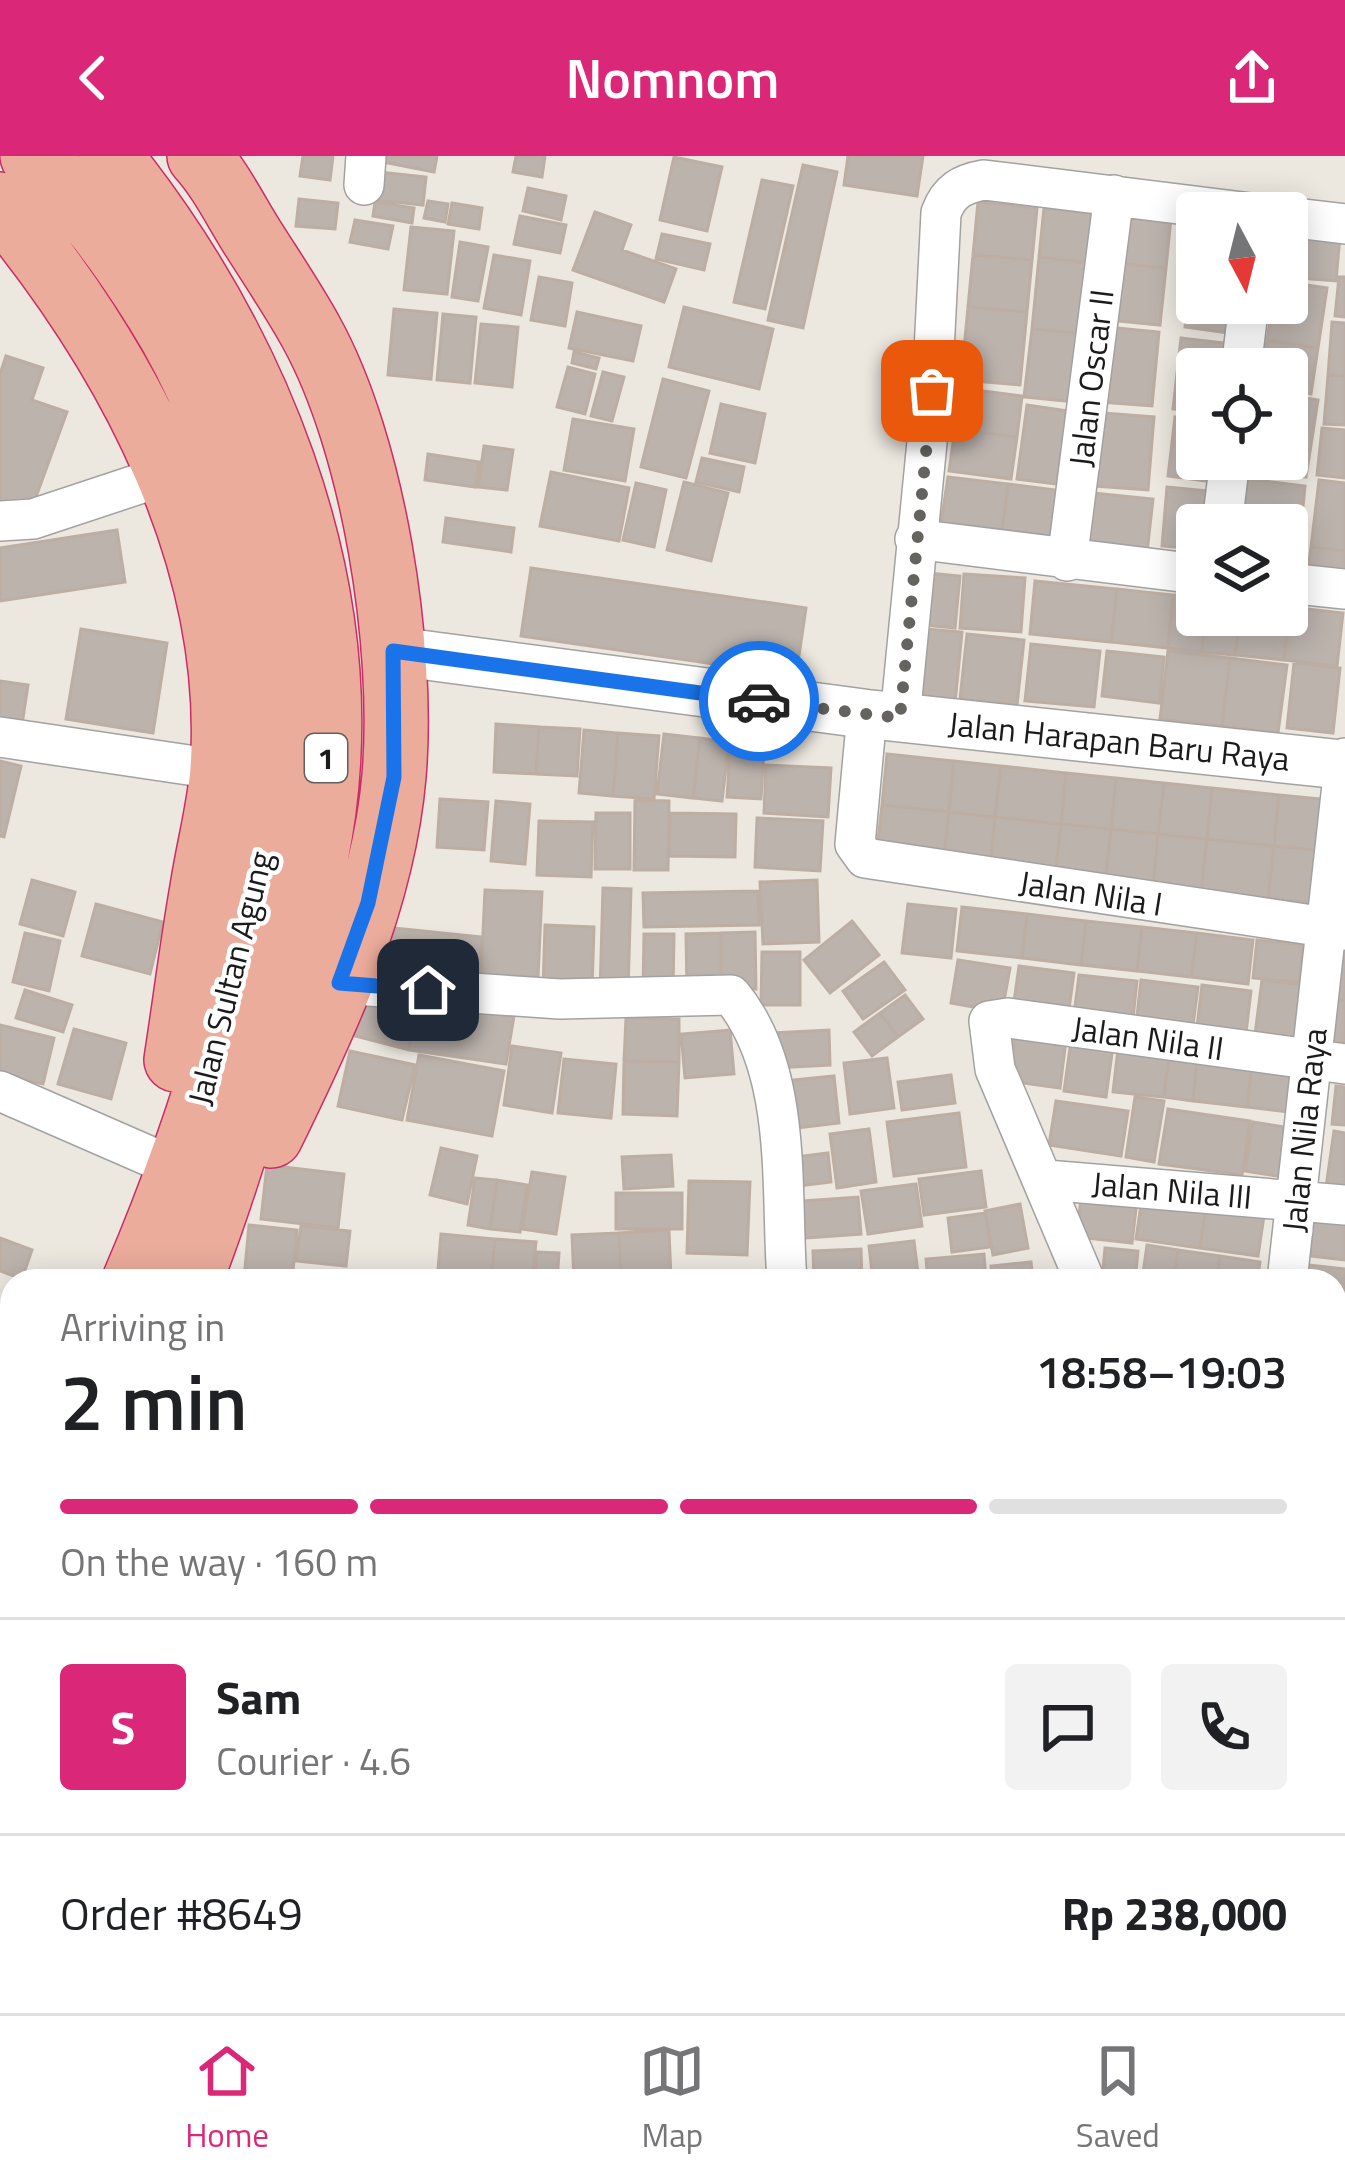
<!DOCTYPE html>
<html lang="en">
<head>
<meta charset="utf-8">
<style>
	:root { --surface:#fff; --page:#f2f2f2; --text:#202124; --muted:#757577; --line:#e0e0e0; --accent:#db2777 }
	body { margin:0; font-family:"Titillium Web",sans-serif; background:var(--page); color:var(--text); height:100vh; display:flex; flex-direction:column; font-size:45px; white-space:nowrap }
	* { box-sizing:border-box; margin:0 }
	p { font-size:39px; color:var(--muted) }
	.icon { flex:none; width:66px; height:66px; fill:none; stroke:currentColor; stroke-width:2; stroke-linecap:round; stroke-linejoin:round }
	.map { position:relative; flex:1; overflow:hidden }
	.side { position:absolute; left:0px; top:1113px; width:1347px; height:744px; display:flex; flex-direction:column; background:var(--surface); border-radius:36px 36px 0 0; box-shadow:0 6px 30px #0003 }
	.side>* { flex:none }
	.needle { width:78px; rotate:173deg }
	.controls { position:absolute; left:1176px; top:36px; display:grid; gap:24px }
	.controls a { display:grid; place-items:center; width:132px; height:132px; border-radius:12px; background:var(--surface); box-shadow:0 6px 30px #0003; font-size:60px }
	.pin { position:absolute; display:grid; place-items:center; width:102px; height:102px; color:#fff; margin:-51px; border-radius:24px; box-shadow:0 6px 18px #0006 }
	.courier { position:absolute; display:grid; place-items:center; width:120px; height:120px; margin:-60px; border:9px solid #1a73e8; border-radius:50%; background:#fff; color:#222; box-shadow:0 3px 15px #0007 }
	.head em { font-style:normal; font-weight:600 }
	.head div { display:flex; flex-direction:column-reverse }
	.head { display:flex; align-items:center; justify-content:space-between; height:204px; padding:0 60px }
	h1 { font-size:78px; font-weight:600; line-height:90px }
	.bar { display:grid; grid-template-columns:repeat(4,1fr); gap:18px 12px; align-content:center; height:144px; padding:0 60px }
	.bar i { height:15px; border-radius:9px; background:var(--line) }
	.bar .selected { background:var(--accent) }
	.bar p { grid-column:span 4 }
	.line { display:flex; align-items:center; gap:30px; padding:0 60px; border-top:3px solid var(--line) }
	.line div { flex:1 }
	.round { display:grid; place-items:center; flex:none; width:126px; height:126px; border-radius:12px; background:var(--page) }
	header { display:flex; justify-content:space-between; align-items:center; height:156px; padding:0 60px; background:var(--accent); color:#fff; font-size:54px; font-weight:600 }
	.menu { display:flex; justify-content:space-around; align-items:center; height:168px; border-top:3px solid var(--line); background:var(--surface); font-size:33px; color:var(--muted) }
	.menu a { display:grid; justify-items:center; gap:6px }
	.menu .selected { color:var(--accent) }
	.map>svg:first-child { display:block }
	.building { fill:#bcb3ad; stroke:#bdaea4; stroke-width:3 }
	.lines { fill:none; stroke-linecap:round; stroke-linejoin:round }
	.minor-casing { stroke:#a2a2a2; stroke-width:42 }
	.tertiary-casing { stroke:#a2a2a2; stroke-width:51 }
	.trunk-casing { stroke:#cc2c66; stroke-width:66 }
	.minor { stroke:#fff; stroke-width:39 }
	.tertiary { stroke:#fff; stroke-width:48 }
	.trunk { stroke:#ecac9c; stroke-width:63 }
	.done { stroke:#646360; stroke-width:12; stroke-dasharray:0 21.6 }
	.route { stroke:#1a73e8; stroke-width:15 }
	.labels { text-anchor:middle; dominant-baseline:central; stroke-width:9; stroke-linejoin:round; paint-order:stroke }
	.shield { fill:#fff; stroke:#5f5f5f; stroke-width:3 }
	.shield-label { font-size:30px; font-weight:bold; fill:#1b1b1b }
	.street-label { font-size:33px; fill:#1b1b1b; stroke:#fff }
</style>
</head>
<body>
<header><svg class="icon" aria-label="back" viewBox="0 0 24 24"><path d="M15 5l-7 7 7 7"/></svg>Nomnom<svg class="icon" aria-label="share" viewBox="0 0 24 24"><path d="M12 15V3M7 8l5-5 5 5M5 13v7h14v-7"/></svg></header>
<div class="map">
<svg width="1345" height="1857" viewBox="0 0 1345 1857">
	<rect width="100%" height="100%" fill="#ece8e0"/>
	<!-- building -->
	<path class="building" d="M303 0H333L330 24 300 20Z
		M384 0H437L434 16 383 6Z
		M516 0H545L542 21 513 16Z
		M848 0H923L917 40 844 29Z
		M674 1 722 11 707 75 660 64Z
		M803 9 837 16 803 172 768 164Z
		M379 16 426 21 423 49 376 44Z
		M762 24 793 30 765 153 734 146Z
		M528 32 566 40 561 64 523 55Z
		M299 43 338 47 335 73 296 70Z
		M428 45 448 48 445 66 424 62Z
		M375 46 414 52 412 67 373 60Z
		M978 46 1037 52 1032 104 973 99Z
		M452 47 482 52 479 73 448 68Z
		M1044 52 1095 58 1090 107 1039 101Z
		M595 56 631 69 622 94 676 113 664 146 573 114Z
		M1117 58 1171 62 1166 112 1113 107Z
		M520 60 566 69 560 97 514 88Z
		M355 64 393 70 388 93 350 86Z
		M411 71 454 75 447 138 404 134Z
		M1287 76 1340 80 1336 125 1287 121Z
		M662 78 710 88 704 114 656 103Z
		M460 86 488 91 478 145 452 141Z
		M494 99 530 105 521 159 484 152Z
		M973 99 1032 104 1027 156 968 151Z
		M1039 101 1090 107 1083 178 1032 173Z
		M1113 107 1166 112 1160 169 1107 164Z
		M1192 114H1197V147H1240L1236 178 1185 171Z
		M539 121 572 127 565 170 531 164Z
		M1339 121H1345V161L1335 160Z
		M1287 126 1327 132 1318 192 1267 184 1273 147H1287Z
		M684 151 773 173 759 233 669 211Z
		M968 151 1027 156 1020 229 961 224Z
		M394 153 437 157 431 223 388 219Z
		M577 156 641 170 633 205 569 192Z
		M443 158 476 161 470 227 437 224Z
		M1332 166 1345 167V220L1328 219Z
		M481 168 518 171 512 231 475 227Z
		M1107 171 1159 176 1152 250 1101 246Z
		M1032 173 1083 178 1076 246 1024 241Z
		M1181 182 1233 188 1231 213H1197V256L1173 253Z
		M1267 184 1318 192 1311 238 1287 234V213H1263Z
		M574 196 599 202 596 213 572 207Z
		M6 200 43 212 32 244 67 256 29 360 0 351V218Z
		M568 211 595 218 585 258 557 251Z
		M603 216 624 221 612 265 591 260Z
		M1328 219 1345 220V269L1324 268Z
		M663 223 709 235 686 322 641 311Z
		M960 232 1022 240 1017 281 955 273Z
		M1287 239 1318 244 1306 321 1249 313 1251 303H1287Z
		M721 248 765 258 755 307 710 297Z
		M1027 249 1068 255 1057 328 1017 323Z
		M1103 257 1154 261 1148 334 1095 330Z
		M1175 261 1197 264V303H1217L1214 326 1168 320Z
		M573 263 634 273 625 325 564 314Z
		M1322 272 1345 274V322L1317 319Z
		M955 273 1017 281 1011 323 949 315Z
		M484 290 513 294 507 334 478 331Z
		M428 298 479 306 475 331 425 324Z
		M702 302 744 311 739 336 696 326Z
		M551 316 629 332 619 385 540 370Z
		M948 321 1008 328 1001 381 940 373Z
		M1247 323 1305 330 1302 361 1243 354Z
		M1319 324 1345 327V395L1311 391Z
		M684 326 728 337 711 405 667 394Z
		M636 327 666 334 654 391 623 384Z
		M1008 328 1063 335 1056 388 1001 381Z
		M1167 331 1209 335 1206 369H1197V393L1162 390Z
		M1093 337 1153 343 1147 397 1087 392Z
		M1243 354 1302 361 1296 412H1287V369H1241Z
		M446 362 514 372 511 396 443 386Z
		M117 374 125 426 0 445V392Z
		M1311 391 1345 395V426L1307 421Z
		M531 412 806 452 796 520 521 480Z
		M918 416 960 420 955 472 913 468Z
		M964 418 1025 422 1021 476 960 472Z
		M1035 425 1117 433 1111 486 1030 478Z
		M1117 433 1173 439 1168 492 1111 486Z
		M1173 439 1197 441V459H1205L1202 496 1168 492Z
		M1287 451H1290L1284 504 1235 499 1240 459H1287Z
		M1290 451 1343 457 1337 510 1284 504Z
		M1205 459H1240L1235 499 1202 496Z
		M914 472 962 476 955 547 907 542Z
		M81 473 167 487 153 577 66 563Z
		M967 478 1024 484 1017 549 960 543Z
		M1031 488 1100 495 1094 551 1025 545Z
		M1107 495 1164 501 1159 547 1102 540Z
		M1168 495 1230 502 1222 570 1160 563Z
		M1230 502 1287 509 1278 577 1222 570Z
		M1294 507 1340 512 1333 577 1287 572Z
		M0 525 28 529 20 582 0 579Z
		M496 568 539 571 536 618 494 616Z
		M539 571 580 573 577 620 536 618Z
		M584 574 618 577 613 640 579 637Z
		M618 577 659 580 654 643 613 640Z
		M664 578 700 582 693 642 657 638Z
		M700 582 729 586 722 645 693 642Z
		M730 593 764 595 761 643 727 641Z
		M887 598 954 605 949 656 882 649Z
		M0 605 21 610 4 681 0 680Z
		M954 605 1001 610 995 661 949 656Z
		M766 609 831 612 828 661 764 657Z
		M1001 610 1066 617 1061 668 995 661Z
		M1066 617 1116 622 1111 673 1061 668Z
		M1116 622 1164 627 1158 678 1111 673Z
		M1164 627 1212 632 1207 683 1158 678Z
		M1212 632 1279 639 1274 690 1207 683Z
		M1279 639 1332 644 1326 695 1274 690Z
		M440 643 488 646 484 694 437 691Z
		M635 644 669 645 668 714H634Z
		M496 645 530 648 525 708 491 705Z
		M882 649 949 656 943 709 876 702Z
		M949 656 995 661 990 714 943 709Z
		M596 657H630V713H595Z
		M670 657 736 658 735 701 669 700Z
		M995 661 1061 668 1055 720 990 714Z
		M757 662 823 665 820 715 755 711Z
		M539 665 593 666 591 721 537 719Z
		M1061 668 1111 673 1105 726 1055 720Z
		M1111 673 1158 678 1153 730 1105 726Z
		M1158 678 1207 683 1201 736 1153 730Z
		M1207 683 1274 690 1268 742 1201 736Z
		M1274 690 1326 695 1321 748 1268 742Z
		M32 724 75 736 63 780 20 768Z
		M817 724 819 786 763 788 760 726Z
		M603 732 631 733 628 836H600Z
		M485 734 542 736 538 821 481 819Z
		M758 735 759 769 644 771 643 737Z
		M96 748 163 766 150 818 82 800Z
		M908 748 956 753 951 802 902 797Z
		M962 751 1027 758 1022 802 957 795Z
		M1027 758 1086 765 1081 809 1022 802Z
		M852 765 879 799 830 837 804 804Z
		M1086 765 1142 771 1137 815 1081 809Z
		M545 769 594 771 592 835 543 834Z
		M1142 771 1197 777 1191 821 1137 815Z
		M394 772 482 781 477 834 388 825Z
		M755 776 756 833H721V777Z
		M25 777 60 785 49 835 13 826Z
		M721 777V833L687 834 686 778Z
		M1197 777 1253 784 1248 828 1191 821Z
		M644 778H674L673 837 643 836Z
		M1257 784 1303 789 1299 826 1253 822Z
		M1336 793 1345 794V845L1330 843Z
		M762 796H800V849H761Z
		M958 804 1010 812 1002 856 951 847Z
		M884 806 905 834 863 863 843 835Z
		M1019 810 1074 817 1067 867 1012 860Z
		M1079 819 1137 825 1132 872 1073 866Z
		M1141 824 1198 831 1191 884 1135 878Z
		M1262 824 1303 829 1293 899 1253 894Z
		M339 828 416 845 409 894 324 872Z
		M1202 829 1251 835 1244 893 1195 887Z
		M25 834 72 849 63 876 16 862Z
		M905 839 923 863 898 881 880 857Z
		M1330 843 1345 845V896L1324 893Z
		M416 845 514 860 506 908 409 894Z
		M880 857 898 881 872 900 854 876Z
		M626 862 679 863V906L624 905Z
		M0 869 54 882 43 928 0 918Z
		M74 873 126 887 111 943 58 928Z
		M730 874 734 918 685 922 681 878Z
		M829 874 830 909 775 912 773 877Z
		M1015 878 1066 884 1060 932 1008 925Z
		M1071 885 1113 890 1106 941 1064 935Z
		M512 890 561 897 552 957 504 949Z
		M1118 893 1169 899 1164 941 1113 936Z
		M350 895 415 909 402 964 338 950Z
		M419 899 504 915 492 980 407 964Z
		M1169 899 1197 902 1193 945 1164 941Z
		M887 902 894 952 850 958 844 907Z
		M1197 902 1252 908 1247 951 1193 945Z
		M564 903 616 908 611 962 558 957Z
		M624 905 679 906 677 960 623 958Z
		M1252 908 1293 913 1289 956 1247 951Z
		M951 919 955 947 902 954 898 926Z
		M834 920 839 967 788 973 783 925Z
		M1336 930 1345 931V969L1332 968Z
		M1135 941 1164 945 1154 1006 1126 1001Z
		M1056 945 1128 955 1121 1000 1049 989Z
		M1168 953 1250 965 1242 1019 1159 1008Z
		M959 957 966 1011 894 1020 887 966Z
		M1253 966 1297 973 1290 1022 1245 1015Z
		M869 973 876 1026 837 1032 830 978Z
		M1334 975 1345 977V1034L1326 1031Z
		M441 992 477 1000 467 1048 430 1039Z
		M828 997 831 1026 790 1031 787 1002Z
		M671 999 673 1030 624 1033 622 1001Z
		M267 1009 344 1018 338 1072 261 1063Z
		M981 1015 986 1051 924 1059 919 1023Z
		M532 1016 565 1021 556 1078 522 1073Z
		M475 1022 497 1024 490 1073 468 1069Z
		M497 1024 527 1029 520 1076 490 1073Z
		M689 1025 750 1026 747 1099 687 1097Z
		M916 1028 922 1070 868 1078 861 1035Z
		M1082 1031 1138 1036 1132 1087 1077 1081Z
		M1143 1035 1207 1045 1200 1092 1136 1083Z
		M616 1037H682V1073H616Z
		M858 1041 861 1078 793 1083 790 1046Z
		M1207 1045 1265 1053 1258 1100 1200 1092Z
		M1020 1048 1028 1092 993 1099 985 1055Z
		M986 1057 990 1091 952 1096 948 1062Z
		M1314 1060 1345 1063V1104L1310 1100Z
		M249 1069 297 1074 292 1125 244 1123Z
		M301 1070 350 1075 346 1110 296 1105Z
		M669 1074 671 1122 621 1124 619 1077Z
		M619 1077 621 1124 574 1125 572 1079Z
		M441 1078 495 1083 491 1125H437Z
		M0 1082 32 1094 22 1123 0 1115Z
		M495 1083 536 1086 532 1125H491Z
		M914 1085 919 1125H873L869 1090Z
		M1147 1089 1178 1094 1173 1125H1142Z
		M1105 1092 1138 1095 1135 1125H1102Z
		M861 1093 862 1125H814L813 1095Z
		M1178 1094 1220 1100 1216 1125H1173Z
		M537 1096 559 1097 557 1125H535Z
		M984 1098 986 1125H928L926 1103Z
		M1220 1100 1260 1106 1257 1125H1216Z
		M1031 1106 1033 1125H992L991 1110Z
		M1308 1109 1345 1113V1161L1335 1160V1125H1306Z
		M0 1155 12 1159V1200L0 1196Z
		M1338 1264 1345 1265V1285L1335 1284Z
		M1335 1284 1345 1285V1309L1335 1308Z
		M1335 1308 1345 1309V1347L1335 1345Z
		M1335 1349 1345 1350V1409L1335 1407Z
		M1335 1407 1345 1409V1442L1335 1441Z
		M1345 1515V1694L1335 1695V1516Z
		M1341 1704 1345 1857H1105L1103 1845H1335V1705Z
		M11 1736 12 1737V1779L0 1769Z
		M0 1794 12 1798V1845H141L137 1857H0Z
		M199 1845H230L227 1857 195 1856Z
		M237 1845H299L294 1857H266Z
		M299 1845H376L371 1857H294Z
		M402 1845H456L460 1846 457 1857H398Z
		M467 1845H504L500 1856Z
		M511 1845H563L560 1857H541Z
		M634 1845 659 1857H628Z
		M660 1845H697L692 1857Z
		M717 1845H756L752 1857H714Z
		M765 1845H802L809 1847 806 1857H761Z
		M833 1845H892L889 1857H857L831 1850Z
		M907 1845H983L980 1857H904Z"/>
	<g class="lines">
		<defs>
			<path id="minor" d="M364 29 366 0
				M1287 61 1345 68
				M1241 213 1249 147
				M0 365 33 363 166 319
				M1222 369 1230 303
				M915 383 1197 418
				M1067 405 1114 39
				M1287 427 1345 433
				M867 558 855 688 865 702 1345 774
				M900 562 932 235 941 57C949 35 962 28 984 24L1251 57
				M0 581 222 614
				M339 828 560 843 731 839C794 915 780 1034 787 1125
				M0 935 181 1014
				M1046 1024 1345 1049
				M1085 1125 995 913 989 865 1008 862 1345 908
				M1287 1125 1345 602
				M1335 1189 1345 1190
				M0 1230 12 1234
				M1335 1492 1345 1493
				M0 1782 12 1787
				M161 1845 185 1857"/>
			<path id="tertiary" d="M393 495 867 558 1345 609"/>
			<path id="trunk" d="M32 0C82 44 122 100 157 156 198 221 224 291 246 365 253 387 264 411 266 435 294 668 225 912 134 1125
				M110 0C255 181 355 418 324 655 314 730 292 802 271 875 247 960 222 1043 190 1125
				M199 0C221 24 236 56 254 84 273 114 294 145 311 176 374 290 405 491 394 620 383 747 326 868 271 980
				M0 48C129 204 237 405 222 614 219 653 208 693 202 732 192 789 185 846 176 904
				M0 1473 12 1441
				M0 1620 12 1591"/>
		</defs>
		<!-- minor casing -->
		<use href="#minor" class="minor-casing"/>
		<!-- tertiary casing -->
		<use href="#tertiary" class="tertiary-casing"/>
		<!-- trunk casing -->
		<use href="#trunk" class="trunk-casing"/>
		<!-- minor -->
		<use href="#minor" class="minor"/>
		<!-- tertiary -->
		<use href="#tertiary" class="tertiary"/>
		<!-- trunk -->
		<use href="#trunk" class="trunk"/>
	</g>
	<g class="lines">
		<!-- done -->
		<path class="done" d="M759 545 900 562 932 235"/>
		<!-- route -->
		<path class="route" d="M428 834 339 827 368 747 394 621 393 495 759 545"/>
	</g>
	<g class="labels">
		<!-- shield labels -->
		<rect class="shield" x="305" y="578" width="42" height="48" rx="9"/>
		<g class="shield-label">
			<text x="326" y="602">1</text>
		</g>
		<!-- street labels -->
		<g class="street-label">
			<text transform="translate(1091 222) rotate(-83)">Jalan Oscar II</text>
			<text transform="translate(1119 585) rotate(6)">Jalan Harapan Baru Raya</text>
			<text transform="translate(1091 737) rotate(9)">Jalan Nila I</text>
			<text transform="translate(230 822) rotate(-76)">Jalan Sultan Agung</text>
			<text transform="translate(1148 882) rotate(8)">Jalan Nila II</text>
			<text transform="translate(1304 974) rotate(-84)">Jalan Nila Raya</text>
			<text transform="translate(1172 1034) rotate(5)">Jalan Nila III</text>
		</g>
	</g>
</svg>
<div class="controls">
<a><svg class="needle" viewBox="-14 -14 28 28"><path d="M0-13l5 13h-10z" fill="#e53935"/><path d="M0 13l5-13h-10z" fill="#757577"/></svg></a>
<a><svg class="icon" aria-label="locate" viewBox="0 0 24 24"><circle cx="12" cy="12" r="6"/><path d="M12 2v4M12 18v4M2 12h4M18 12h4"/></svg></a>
<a><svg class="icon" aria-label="layers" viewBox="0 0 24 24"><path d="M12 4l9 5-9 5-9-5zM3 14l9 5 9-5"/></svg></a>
</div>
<div class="pin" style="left:932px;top:235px;background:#ea580c"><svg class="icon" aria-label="bag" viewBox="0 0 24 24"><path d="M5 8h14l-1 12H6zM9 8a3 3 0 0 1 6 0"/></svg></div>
<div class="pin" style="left:428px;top:834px;background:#1f2937"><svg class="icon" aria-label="home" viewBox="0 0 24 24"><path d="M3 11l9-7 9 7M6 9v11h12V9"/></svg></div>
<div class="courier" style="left:759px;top:545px"><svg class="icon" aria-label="car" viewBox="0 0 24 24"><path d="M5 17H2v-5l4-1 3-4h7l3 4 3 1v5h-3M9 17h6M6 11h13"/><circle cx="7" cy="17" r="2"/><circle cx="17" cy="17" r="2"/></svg></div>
<section class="side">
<div class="head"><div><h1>2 min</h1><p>Arriving in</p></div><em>18:58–19:03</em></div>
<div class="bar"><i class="selected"></i><i class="selected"></i><i class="selected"></i><i></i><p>On the way · 160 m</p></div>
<div class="line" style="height:216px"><b class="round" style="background:var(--accent);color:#fff">S</b><div><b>Sam</b><p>Courier · 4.6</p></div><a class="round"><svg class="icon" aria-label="chat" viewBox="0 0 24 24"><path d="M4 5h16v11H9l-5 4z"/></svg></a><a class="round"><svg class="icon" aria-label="phone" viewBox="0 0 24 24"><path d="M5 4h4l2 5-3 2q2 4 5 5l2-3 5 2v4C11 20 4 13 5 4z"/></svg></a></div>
<div class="line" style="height:156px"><div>Order #8649</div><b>Rp 238,000</b></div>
</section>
</div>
<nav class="menu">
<a class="selected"><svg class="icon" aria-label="home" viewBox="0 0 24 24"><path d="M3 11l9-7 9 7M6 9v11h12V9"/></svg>Home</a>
<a><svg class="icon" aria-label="map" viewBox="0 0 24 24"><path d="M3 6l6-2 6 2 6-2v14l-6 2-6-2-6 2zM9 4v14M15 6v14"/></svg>Map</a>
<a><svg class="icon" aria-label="saved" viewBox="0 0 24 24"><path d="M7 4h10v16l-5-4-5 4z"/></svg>Saved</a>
</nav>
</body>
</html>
